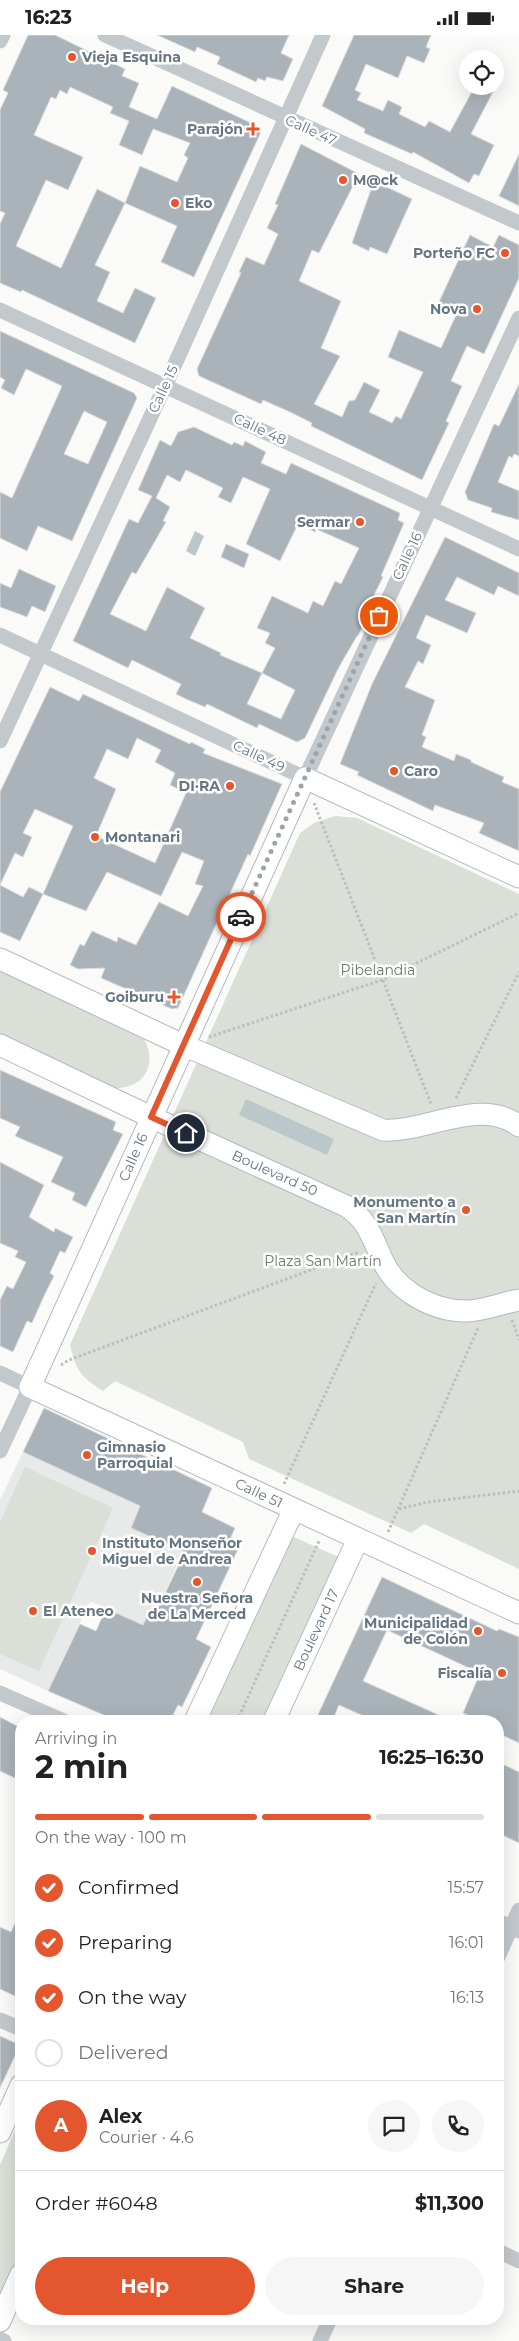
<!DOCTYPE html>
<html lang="en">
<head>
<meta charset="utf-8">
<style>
	:root { --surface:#fff; --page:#f6f6f6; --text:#222; --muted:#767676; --line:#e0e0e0; --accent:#e4572e }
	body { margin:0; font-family:Montserrat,sans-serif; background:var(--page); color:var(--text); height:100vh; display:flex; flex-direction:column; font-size:19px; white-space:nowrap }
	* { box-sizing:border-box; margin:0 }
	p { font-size:16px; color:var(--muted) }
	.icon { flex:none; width:28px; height:28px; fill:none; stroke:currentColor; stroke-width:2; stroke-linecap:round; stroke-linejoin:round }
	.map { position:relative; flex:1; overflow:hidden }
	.panel { position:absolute; left:15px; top:1680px; width:489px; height:610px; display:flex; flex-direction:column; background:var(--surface); border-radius:20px; box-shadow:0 5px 20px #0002 }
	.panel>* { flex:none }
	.tools { position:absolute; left:459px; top:15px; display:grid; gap:10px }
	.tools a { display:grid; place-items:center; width:45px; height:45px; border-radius:50%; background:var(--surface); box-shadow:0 5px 20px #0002; font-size:25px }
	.pin { position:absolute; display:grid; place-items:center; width:42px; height:42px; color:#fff; margin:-21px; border:2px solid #fff; border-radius:50%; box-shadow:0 1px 5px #0007 }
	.courier { position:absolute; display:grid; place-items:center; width:50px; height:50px; margin:-25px; border:4px solid #e4572e; border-radius:50%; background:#fff; color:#222; box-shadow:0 1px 6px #0007 }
	.headline em { font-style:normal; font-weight:700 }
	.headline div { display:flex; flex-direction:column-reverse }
	.headline { display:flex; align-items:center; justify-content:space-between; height:85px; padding:0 20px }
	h1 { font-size:32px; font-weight:700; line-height:38px }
	.bar { display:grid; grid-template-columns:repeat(4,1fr); gap:8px 5px; align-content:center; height:60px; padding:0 20px }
	.bar i { height:6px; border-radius:4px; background:var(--line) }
	.bar .active { background:var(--accent) }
	.bar p { grid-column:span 4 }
	.line { display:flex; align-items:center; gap:12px; padding:0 20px; border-top:1px solid var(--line) }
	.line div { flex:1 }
	.round { display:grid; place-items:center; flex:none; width:52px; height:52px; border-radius:26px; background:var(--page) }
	ol { padding:0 20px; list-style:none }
	li { display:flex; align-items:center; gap:15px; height:55px }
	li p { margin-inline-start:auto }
	li .icon { padding:5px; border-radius:50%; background:var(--accent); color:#fff; stroke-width:4 }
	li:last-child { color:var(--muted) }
	li i { width:28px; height:28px; border:2px solid var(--line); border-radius:50% }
	.cta { display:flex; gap:10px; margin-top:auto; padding:10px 20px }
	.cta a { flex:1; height:58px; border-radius:30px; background:var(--accent); color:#fff; font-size:20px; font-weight:700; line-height:58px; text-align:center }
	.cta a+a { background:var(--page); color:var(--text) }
	.status { display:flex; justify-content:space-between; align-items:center; height:35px; padding:0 25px; background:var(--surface); direction:ltr }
	.status svg { height:14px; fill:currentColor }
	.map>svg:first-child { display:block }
	.built { fill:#e8e9e9 }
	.green { fill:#dadfd7 }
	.water { fill:#bbc7cb }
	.building { fill:#aab3b9; stroke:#dcdcda; fill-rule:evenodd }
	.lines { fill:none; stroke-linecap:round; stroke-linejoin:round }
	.secondary-casing { stroke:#b3babf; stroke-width:23 }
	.path { stroke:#bbbfc2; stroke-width:3; stroke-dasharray:2.5 2.5; stroke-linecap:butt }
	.street { stroke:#c3c8cc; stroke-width:15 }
	.secondary { stroke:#fff; stroke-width:21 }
	.done { stroke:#99a4ac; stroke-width:5; stroke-dasharray:0 9 }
	.route { stroke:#e4572e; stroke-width:6 }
	.poi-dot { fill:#e4572e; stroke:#fff; stroke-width:2 }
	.labels { text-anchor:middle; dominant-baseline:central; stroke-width:5; stroke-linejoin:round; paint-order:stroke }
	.poi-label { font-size:14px; font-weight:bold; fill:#657683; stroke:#fff; text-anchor:end }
	.street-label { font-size:14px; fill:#657683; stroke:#fff }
	.park-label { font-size:14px; fill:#687a64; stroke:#fff }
</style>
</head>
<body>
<div class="status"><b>16:23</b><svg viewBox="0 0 49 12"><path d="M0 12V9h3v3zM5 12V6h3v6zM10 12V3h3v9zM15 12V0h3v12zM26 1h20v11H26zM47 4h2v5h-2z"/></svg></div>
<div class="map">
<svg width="519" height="2306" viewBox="0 0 519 2306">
	<rect width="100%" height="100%" fill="#fafaf8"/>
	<!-- built -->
	<path class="built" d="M44 1373 212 1453 155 1579 149 1577 143 1590 90 1566 48 1656 0 1634V1465Z"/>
	<!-- green -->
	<path class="green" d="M335 781 357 783 519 859V1534L424 1489 411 1498 249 1424 243 1407 115 1346 103 1356C81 1342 76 1336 70 1310L300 798 314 788Z
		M0 931 140 998C160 1024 147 1055 113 1053L0 1003Z
		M25 1432 113 1473 39 1636 0 1619V1487Z
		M285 1498 343 1524 267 1686H200Z
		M21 2081V2216L0 2265V2130Z"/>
	<!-- water -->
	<path class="water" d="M195 496 204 501 195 521 186 516Z
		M246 1064 334 1104 327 1120 239 1080Z"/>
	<!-- building -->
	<path class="building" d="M28 0H55L125 34 122 41 139 48 129 72 157 84 172 51 249 87 259 92 261 97 194 242 161 227 177 191 125 168 95 230 110 237 97 266 123 278 135 253 156 263 135 308 22 255 21 257 0 248V189L5 178 0 176V75L8 58 3 55ZM70 52 113 72 110 78 129 86 119 110 142 120 153 94 190 108 184 120 188 123 177 147 140 131 125 168 97 154 61 233 16 211 46 145 68 155 83 122 34 100 51 62 56 64 60 55 67 59Z
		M157 0H289L281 18 293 24 283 46 267 42 265 46 258 43 256 47 217 29 220 22 197 12 195 17Z
		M354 0H431L426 12 430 14 424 28 407 21 398 43 366 29 355 55 361 58 357 65 383 76 388 65 402 72 399 79 425 92 429 86 450 97 475 51H496L471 99 494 110 479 141 474 139 469 148 413 117 412 119 364 98 365 94 322 71Z
		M301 109 359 139 319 218 312 215 299 246 341 266 321 313 340 321 314 369 342 382 349 366 355 365 364 347 380 355 369 377 392 388 396 381 401 384 423 337 388 322 399 295 441 313 457 278 438 269 470 200 493 212 499 200 519 210V243L484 319 467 311 451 346 462 351 446 386 449 388 422 445 311 391 312 388 290 377 263 365 261 369 199 341 197 334 241 238 239 237 246 222 264 230 278 199 267 193 278 170 275 169Z
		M519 119V171L499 161Z
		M374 146 412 164 387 219 370 212 369 216 352 208Z
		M0 296 134 358 137 363 72 506 38 491 27 516 0 503V457L12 463 62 351 26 334 14 360 1 353 5 345 0 342ZM84 376 107 387 88 429 64 419Z
		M519 349V421L514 419 512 423 509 421 498 447 519 456V485L491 477 492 473 468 465 465 457 494 389 499 391Z
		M194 392 232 410 234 407 243 411 245 406 266 417 261 428 286 439 291 428 400 478 398 485 404 488 381 541 383 542 365 578 368 580 358 601H357L339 632 305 703 297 707 259 689 257 693 207 669 205 672 186 664 176 659 181 649 132 625 128 633 73 606 129 484 138 488 152 461 138 455 160 405 171 411 178 397ZM186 435 223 453 218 462 231 468 243 442 270 454 246 509 280 526 298 489 315 497 316 494 359 513 341 549 335 546 323 571 313 566 308 578 272 561 257 593 270 598 265 608 275 613 262 638 220 620 221 618 190 603 205 573 167 552 146 596 110 579 132 537 136 539 166 487 163 486 170 472 156 463 167 440 180 447ZM262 638 295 655 281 684 247 669Z
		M445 502 519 538V561L498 551 494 560 457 542 445 565 476 578 467 598 426 580 416 603 431 610 423 629 418 626 405 652 435 665 422 700 426 702 422 712 454 726 456 719 471 725V727L504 742 502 747 519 754V816L479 798 484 788 435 770 433 776 357 740 359 737 340 729 372 649Z
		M226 509 249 519 244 533 221 522Z
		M19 534 56 551 45 577 32 571 27 582 0 572V548L11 553Z
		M50 652 79 666 83 659 190 709 191 707 205 714 203 718 282 749 250 821 248 819 178 973 172 974 101 943 105 933 78 934 70 930 80 909 84 911 92 896 117 907 118 902 136 910 159 867 188 881 203 851 195 849 204 826 182 817 161 861 107 837 86 876 43 859 73 791 35 774 23 798 32 802 23 822 15 818 0 850V757ZM137 703 161 715 155 727 175 738 170 750 186 758 155 828 96 801 116 754 94 743 107 714 128 724Z
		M0 850 23 862 29 852 43 859 20 906 0 897Z
		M0 1035 116 1087 113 1095 123 1099 86 1172 72 1165 75 1158 51 1147 63 1122 15 1101 20 1092 0 1083Z
		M0 1127 44 1150 29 1182 54 1197 55 1193 73 1202 65 1218 60 1216 50 1238 54 1241 44 1261 32 1288 27 1286 13 1317 0 1311V1265L7 1251 13 1254 26 1227 15 1222 18 1216 0 1208Z
		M44 1373 212 1453 202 1477 235 1493 231 1502 241 1508 196 1604 211 1612 182 1672 178 1670 170 1686H103L106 1681 48 1656 80 1589 96 1596 104 1578 113 1582 114 1577 143 1590 149 1577 155 1579 185 1517 131 1493 140 1471 23 1417Z
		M382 1542 497 1596 499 1594 519 1602V1708L498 1698V1686H481L463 1678 480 1638 387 1595 363 1646 452 1686H375L339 1670 332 1686H315Z
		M0 1682 21 1693V1746L0 1736Z
		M498 1727 519 1737V1808L498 1798Z
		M21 1875V1964L0 1954V1892L11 1897Z
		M0 2001 20 2010 0 2053Z"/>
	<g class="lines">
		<defs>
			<path id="secondary" d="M519 842 305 743 30 1352 519 1578
				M0 924 183 1010 383 1095C425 1098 481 1061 519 1091
				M0 1010 151 1082 346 1171C367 1184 372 1202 382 1224 395 1255 432 1276 466 1276 484 1276 501 1268 519 1265
				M195 1686 294 1474
				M274 1686 358 1504
				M0 2097 21 2050
				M0 2286 21 2239"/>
		</defs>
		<!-- secondary casing -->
		<use href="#secondary" class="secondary-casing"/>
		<!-- path -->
		<path class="path" d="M314 768 431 1069
			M209 1002 382 945 519 878
			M456 1063 519 937
			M512 1285 519 1305
			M61 1330 69 1325 359 1217
			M284 1449 376 1248
			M399 1474 428 1467 519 1456
			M388 1497 478 1293
			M237 1686 319 1506"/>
		<!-- street -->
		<path class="street" d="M105 0 519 188
			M0 6 3 0
			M0 275 519 514
			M0 600 305 743 519 283
			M0 706 166 349 323 0
			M0 1338 30 1352 0 1416
			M0 1658 64 1686
			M498 1886 519 1896
			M498 1922 519 1875
			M0 1985 21 1994
			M498 2216 519 2226
			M0 2304 4 2306
			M320 2306 330 2284"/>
		<!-- secondary -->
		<use href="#secondary" class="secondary"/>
	</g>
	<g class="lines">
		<!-- done -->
		<path class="done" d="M241 882 379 581"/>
		<!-- route -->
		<path class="route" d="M186 1098 151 1082 241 882"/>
	</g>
	<!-- markers -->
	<g class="poi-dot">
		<circle cx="72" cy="22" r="5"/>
		<path d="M250.5 86.5h5v5h5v5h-5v5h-5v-5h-5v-5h5z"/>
		<circle cx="343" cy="145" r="5"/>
		<circle cx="175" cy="168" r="5"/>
		<circle cx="505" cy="218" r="5"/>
		<circle cx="477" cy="274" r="5"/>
		<circle cx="360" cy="487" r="5"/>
		<circle cx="394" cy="736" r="5"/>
		<circle cx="230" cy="751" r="5"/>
		<circle cx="95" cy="802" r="5"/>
		<path d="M171.5 954.5h5v5h5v5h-5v5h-5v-5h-5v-5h5z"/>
		<circle cx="466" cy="1175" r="5"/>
		<circle cx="87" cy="1420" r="5"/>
		<circle cx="92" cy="1516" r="5"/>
		<circle cx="197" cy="1547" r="5"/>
		<circle cx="33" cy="1576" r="5"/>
		<circle cx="478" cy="1596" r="5"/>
		<circle cx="502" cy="1638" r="5"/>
	</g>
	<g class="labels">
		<!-- poi labels -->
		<g class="poi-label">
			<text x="82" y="22" text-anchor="start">Vieja Esquina</text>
			<text x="243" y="94">Parajón</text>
			<text x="353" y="145" text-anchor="start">M@ck</text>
			<text x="185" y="168" text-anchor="start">Eko</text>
			<text x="495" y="218">Porteño FC</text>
			<text x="467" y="274">Nova</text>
			<text x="350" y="487">Sermar</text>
			<text x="404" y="736" text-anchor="start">Caro</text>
			<text x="220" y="751">DI·RA</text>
			<text x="105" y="802" text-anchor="start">Montanari</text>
			<text x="164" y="962">Goiburu</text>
			<text x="456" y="1167">Monumento a<tspan x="456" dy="16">San Martín</tspan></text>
			<text x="97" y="1412" text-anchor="start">Gimnasio<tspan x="97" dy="16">Parroquial</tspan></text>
			<text x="102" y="1508" text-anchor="start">Instituto Monseñor<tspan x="102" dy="16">Miguel de Andrea</tspan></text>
			<text x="197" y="1563" text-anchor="middle">Nuestra Señora<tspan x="197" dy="16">de La Merced</tspan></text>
			<text x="43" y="1576" text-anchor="start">El Ateneo</text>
			<text x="468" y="1588">Municipalidad<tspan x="468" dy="16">de Colón</tspan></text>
			<text x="492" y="1638">Fiscalía</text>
		</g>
		<!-- street labels -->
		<g class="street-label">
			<text transform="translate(311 95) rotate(24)">Calle 47</text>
			<text transform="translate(163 354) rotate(-65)">Calle 15</text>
			<text transform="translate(260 394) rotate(25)">Calle 48</text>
			<text transform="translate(407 521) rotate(-65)">Calle 16</text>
			<text transform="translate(259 721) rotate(25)">Calle 49</text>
			<text transform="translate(133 1122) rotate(-66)">Calle 16</text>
			<text transform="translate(275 1138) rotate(24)">Boulevard 50</text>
			<text transform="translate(259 1458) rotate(25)">Calle 51</text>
			<text transform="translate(316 1595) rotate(-65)">Boulevard 17</text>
		</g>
		<!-- park labels -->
		<g class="park-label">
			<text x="378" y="935">Pibelandia</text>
			<text x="323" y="1226">Plaza San Martín</text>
		</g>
	</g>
</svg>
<div class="tools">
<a><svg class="icon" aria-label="locate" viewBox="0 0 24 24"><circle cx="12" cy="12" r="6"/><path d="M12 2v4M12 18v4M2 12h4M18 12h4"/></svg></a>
</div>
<div class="pin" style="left:379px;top:581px;background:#ea580c"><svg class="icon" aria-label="bag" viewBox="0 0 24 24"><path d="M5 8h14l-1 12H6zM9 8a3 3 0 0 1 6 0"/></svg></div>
<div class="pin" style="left:186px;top:1098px;background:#1f2937"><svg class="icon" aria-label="home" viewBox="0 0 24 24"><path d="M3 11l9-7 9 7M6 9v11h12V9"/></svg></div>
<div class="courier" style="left:241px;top:882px"><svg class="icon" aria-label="car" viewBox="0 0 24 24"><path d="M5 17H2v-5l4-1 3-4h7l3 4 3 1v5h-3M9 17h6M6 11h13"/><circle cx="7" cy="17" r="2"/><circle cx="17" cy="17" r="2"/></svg></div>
<section class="panel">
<div class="headline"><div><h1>2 min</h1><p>Arriving in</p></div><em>16:25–16:30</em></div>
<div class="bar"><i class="active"></i><i class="active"></i><i class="active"></i><i></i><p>On the way · 100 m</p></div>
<ol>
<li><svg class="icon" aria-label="check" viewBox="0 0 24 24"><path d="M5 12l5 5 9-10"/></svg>Confirmed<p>15:57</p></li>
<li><svg class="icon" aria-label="check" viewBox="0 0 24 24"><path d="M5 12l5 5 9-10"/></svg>Preparing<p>16:01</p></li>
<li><svg class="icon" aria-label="check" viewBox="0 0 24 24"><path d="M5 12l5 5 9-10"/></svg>On the way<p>16:13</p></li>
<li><i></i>Delivered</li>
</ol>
<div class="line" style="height:90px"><b class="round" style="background:var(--accent);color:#fff">A</b><div><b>Alex</b><p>Courier · 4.6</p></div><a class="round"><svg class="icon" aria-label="chat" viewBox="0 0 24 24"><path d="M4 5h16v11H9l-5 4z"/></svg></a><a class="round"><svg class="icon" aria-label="phone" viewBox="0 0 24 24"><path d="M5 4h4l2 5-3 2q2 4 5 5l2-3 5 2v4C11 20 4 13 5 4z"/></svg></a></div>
<div class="line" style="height:65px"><div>Order #6048</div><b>$11,300</b></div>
<div class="cta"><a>Help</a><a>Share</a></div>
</section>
</div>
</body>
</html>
